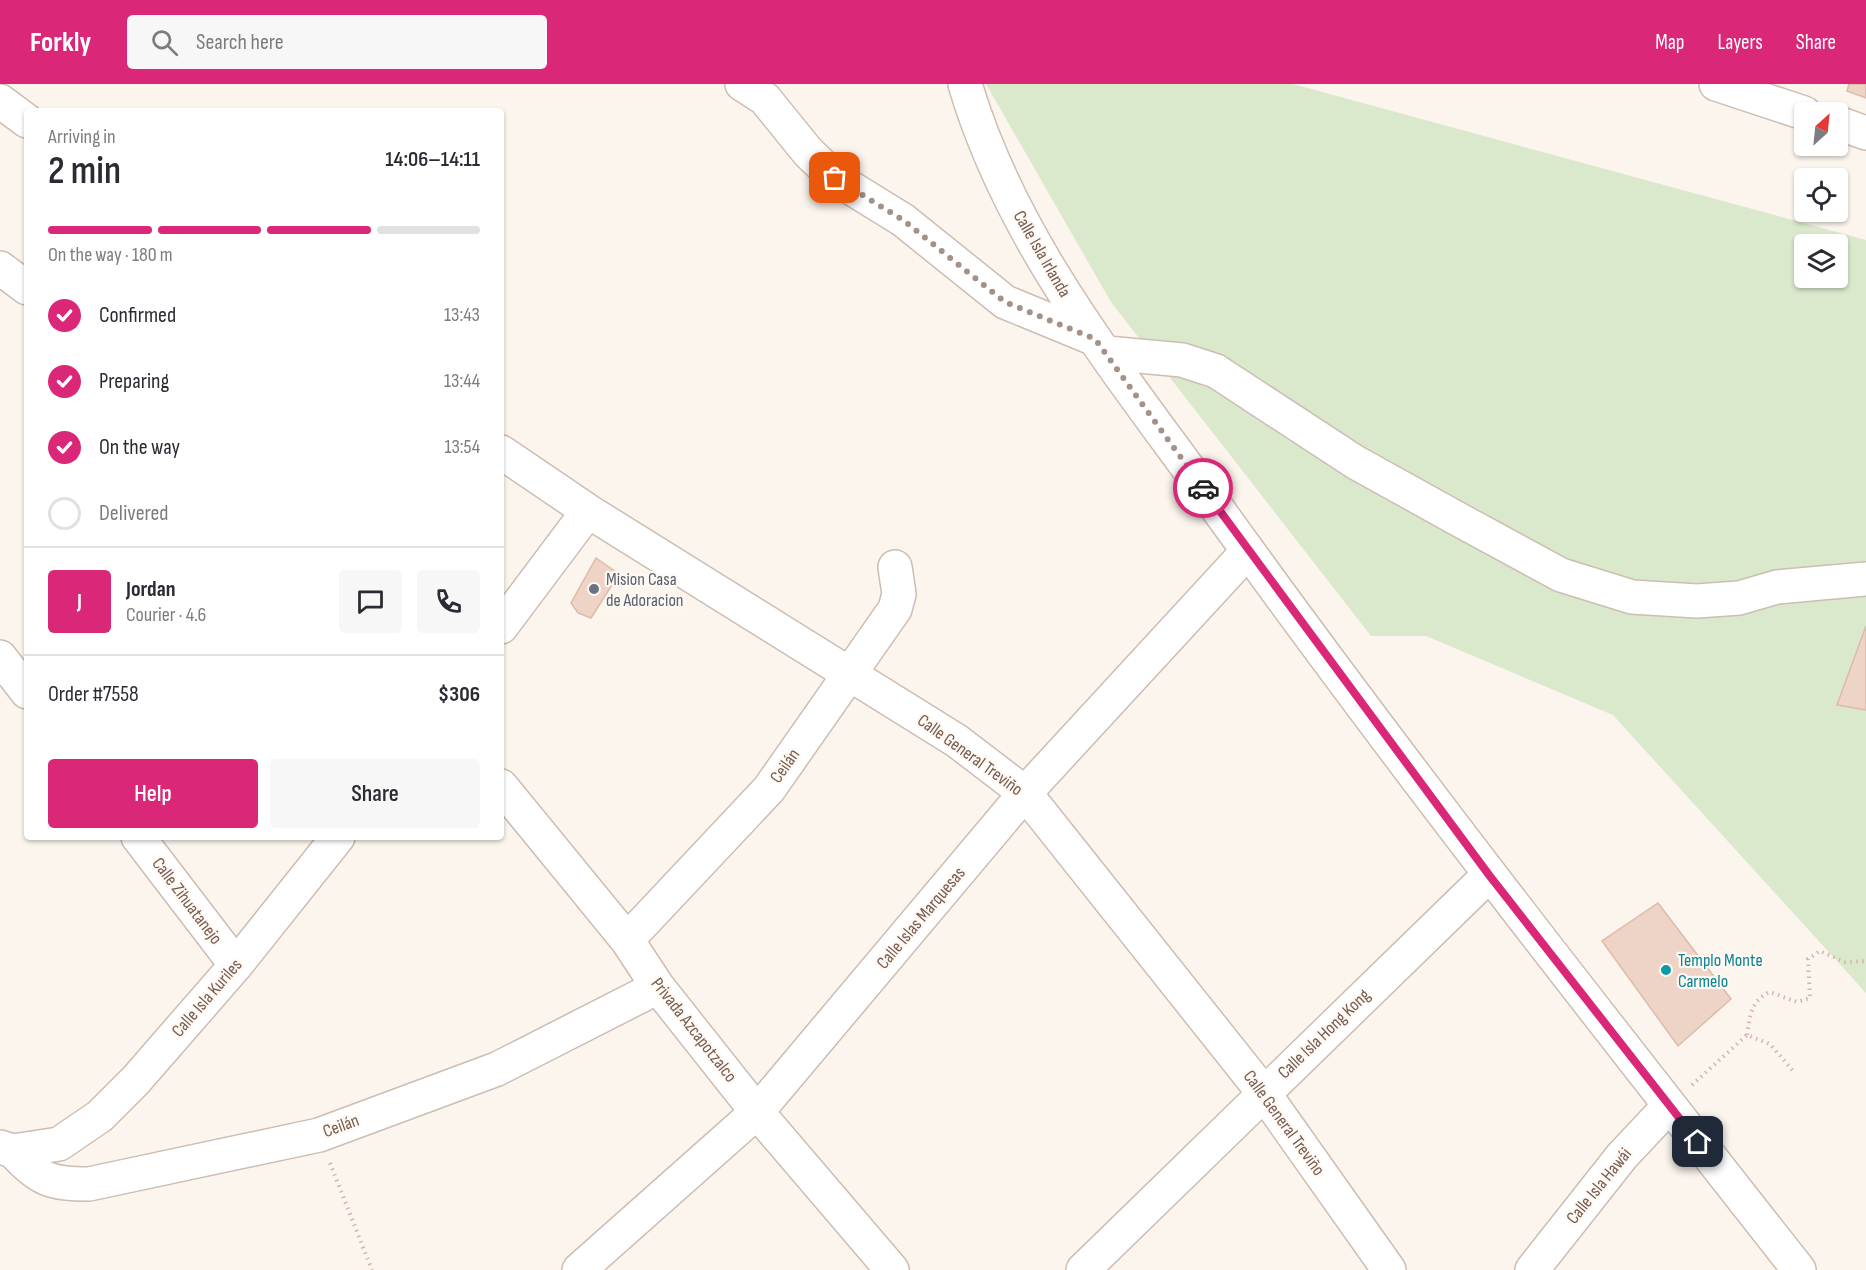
<!DOCTYPE html>
<html lang="en">
<head>
<meta charset="utf-8">
<style>
	:root { --surface:#fff; --page:#f7f7f7; --text:#2b2b33; --muted:#7c7c81; --line:#e1e1e2; --accent:#db2777 }
	body { margin:0; font-family:"Sofia Sans Condensed",sans-serif; background:var(--page); color:var(--text); height:100vh; display:flex; flex-direction:column; font-size:22px; white-space:nowrap }
	* { box-sizing:border-box; margin:0 }
	p { font-size:20px; color:var(--muted) }
	.icon { flex:none; width:33px; height:33px; fill:none; stroke:currentColor; stroke-width:2; stroke-linecap:round; stroke-linejoin:round }
	.map { position:relative; flex:1; overflow:hidden }
	.panel { position:absolute; left:24px; top:24px; width:480px; height:732px; display:flex; flex-direction:column; background:var(--surface); border-radius:6px; box-shadow:0 2px 4px #0004 }
	.panel>* { flex:none }
	.needle { width:39px; rotate:27deg }
	.tools { position:absolute; left:1794px; top:18px; display:grid; gap:12px }
	.tools a { display:grid; place-items:center; width:54px; height:54px; border-radius:6px; background:var(--surface); box-shadow:0 2px 4px #0004; font-size:30px }
	.pin { position:absolute; display:grid; place-items:center; width:51px; height:51px; color:#fff; margin:-26px; border-radius:12px; box-shadow:0 3px 9px #0006 }
	.courier { position:absolute; display:grid; place-items:center; width:60px; height:60px; margin:-30px; border:4px solid #db2777; border-radius:50%; background:#fff; color:#222; box-shadow:0 2px 8px #0007 }
	.headline em { font-style:normal; font-weight:600 }
	.headline div { display:flex; flex-direction:column-reverse }
	.headline { display:flex; align-items:center; justify-content:space-between; height:102px; padding:0 24px }
	h1 { font-size:39px; font-weight:600; line-height:45px }
	.bar { display:grid; grid-template-columns:repeat(4,1fr); gap:9px 6px; align-content:center; height:72px; padding:0 24px }
	.bar i { height:8px; border-radius:4px; background:var(--line) }
	.bar .selected { background:var(--accent) }
	.bar p { grid-column:span 4 }
	.line { display:flex; align-items:center; gap:15px; padding:0 24px; border-top:2px solid var(--line) }
	.line div { flex:1 }
	.round { display:grid; place-items:center; flex:none; width:63px; height:63px; border-radius:6px; background:var(--page) }
	ol { padding:0 24px; list-style:none }
	li { display:flex; align-items:center; gap:18px; height:66px }
	li p { margin-inline-start:auto }
	li .icon { padding:6px; border-radius:50%; background:var(--accent); color:#fff; stroke-width:4 }
	li:last-child { color:var(--muted) }
	li i { width:33px; height:33px; border:3px solid var(--line); border-radius:50% }
	.button { display:flex; gap:12px; margin-top:auto; padding:12px 24px }
	.button a { flex:1; height:69px; border-radius:6px; background:var(--accent); color:#fff; font-size:24px; font-weight:600; line-height:69px; text-align:center }
	.button a+a { background:var(--page); color:var(--text) }
	header { display:flex; align-items:center; gap:36px; box-sizing:border-box; height:84px; padding:0 30px; background:var(--accent); color:#fff }
	header strong { font-size:28px }
	nav { display:flex; gap:33px; margin-inline-start:auto; font-size:21px }
	.search { width:420px; height:54px; background:var(--page); display:flex; align-items:center; gap:15px; box-sizing:border-box; padding:0 21px; border-radius:6px; color:var(--muted); font-size:22px }
	.map>svg:first-child { display:block }
	.green { fill:#dae8cc; fill-rule:evenodd }
	.building { fill:#eed4c7; stroke:#dfbaa9; stroke-width:1.5 }
	.lines { fill:none; stroke-linecap:round; stroke-linejoin:round }
	.minor-casing { stroke:#cdbdb3; stroke-width:36 }
	.path { stroke:#d3b7aa; stroke-width:4; stroke-dasharray:1.5 4.5; stroke-linecap:butt }
	.minor { stroke:#fff; stroke-width:33 }
	.done { stroke:#a49188; stroke-width:6; stroke-dasharray:0 10.8 }
	.route { stroke:#db2777; stroke-width:8 }
	.worship-dot { fill:#6b7280; stroke:#fef9f3; stroke-width:2 }
	.culture-dot { fill:#0f9aa8; stroke:#fef9f3; stroke-width:2 }
	.labels { text-anchor:middle; dominant-baseline:central; stroke-width:4.5; stroke-linejoin:round; paint-order:stroke }
	.street-label { font-size:18px; fill:#755b51; stroke:#fef9f3 }
	.worship-label { font-size:18px; fill:#5b616d; stroke:#fef9f3; text-anchor:start }
	.culture-label { font-size:18px; fill:#0d838f; stroke:#fef9f3; text-anchor:start }
</style>
</head>
<body>
<header>
<strong>Forkly</strong>
<div class="search"><svg class="icon" aria-label="search" viewBox="0 0 24 24"><circle cx="10" cy="10" r="6"/><path d="M15 15l6 6"/></svg>Search here</div>
<nav><a>Map</a><a>Layers</a><a>Share</a></nav>
</header>
<div class="map">
<svg width="1866" height="1186" viewBox="0 0 1866 1186">
	<rect width="100%" height="100%" fill="#fbf5ed"/>
	<!-- green -->
	<path class="green" d="M986 0H1293L1866 156V909L1613 631 1426 552H1371L1111 218ZM1804 160H1838V194H1804Z"/>
	<!-- building -->
	<path class="building" d="M1849 0H1866V14L1847 7Z
		M596 474 619 490 591 534 578 529 571 519Z
		M1866 542V626L1837 621Z
		M1658 819 1731 915 1678 962 1602 857Z"/>
	<g class="lines">
		<defs>
			<path id="minor" d="M742 0 765 15 808 68 835 94 903 136 1005 218 1095 255
				M965 0C1013 163 1125 295 1222 431 1407 688 1603 937 1799 1186
				M1716 0 1804 29
				M0 17 27 37
				M1838 39 1866 49
				M0 184 27 204
				M1107 269 1182 276 1216 287 1355 378 1456 434 1561 491 1632 513 1697 517 1739 514 1777 503 1866 495
				M501 368 588 427 957 657 1025 709 1263 1008 1389 1186
				M501 543 588 427
				M0 573 27 608
				M501 702 627 856 658 903 757 1028 892 1186
				M138 753 236 881
				M627 856 769 705 895 525 899 510 895 483
				M0 1063 13 1067 59 1060 100 1032 136 996 236 881 338 753
				M13 1067C39 1096 51 1100 89 1100L319 1051 497 985 658 903
				M579 1186 757 1028 1025 709 1248 467
				M1083 1186 1489 791
				M1532 1186 1622 1072 1669 1022"/>
		</defs>
		<!-- minor casing -->
		<use href="#minor" class="minor-casing"/>
		<!-- path -->
		<path class="path" d="M1747 951C1750 932 1751 916 1770 908L1797 918 1810 914 1808 875 1820 867 1845 878 1866 877
			M1692 1001 1747 951 1770 960 1794 988
			M330 1079 372 1186"/>
		<!-- minor -->
		<use href="#minor" class="minor"/>
	</g>
	<g class="lines">
		<!-- done -->
		<path class="done" d="M835 94 903 136 1005 218 1095 255 1203 404"/>
		<!-- route -->
		<path class="route" d="M1203 404 1489 791 1698 1058"/>
	</g>
	<!-- markers -->
	<circle class="worship-dot" cx="594" cy="505" r="6"/>
	<circle class="culture-dot" cx="1666" cy="886" r="6"/>
	<g class="labels">
		<!-- street labels -->
		<g class="street-label">
			<text transform="translate(1042 170) rotate(60)">Calle Isla Irlanda</text>
			<text transform="translate(970 671) rotate(36)">Calle General Treviño</text>
			<text transform="translate(785 682) rotate(-55)">Ceilán</text>
			<text transform="translate(187 817) rotate(53)">Calle Zihuatanejo</text>
			<text transform="translate(921 834) rotate(-50)">Calle Islas Marquesas</text>
			<text transform="translate(207 914) rotate(-49)">Calle Isla Kuriles</text>
			<text transform="translate(694 946) rotate(52)">Privada Azcapotzalco</text>
			<text transform="translate(1324 950) rotate(-44)">Calle Isla Hong Kong</text>
			<text transform="translate(1284 1039) rotate(54)">Calle General Treviño</text>
			<text transform="translate(341 1042) rotate(-20)">Ceilán</text>
			<text transform="translate(1599 1102) rotate(-51)">Calle Isla Hawái</text>
		</g>
		<!-- worship labels -->
		<g class="worship-label">
			<text x="606" y="495">Mision Casa<tspan x="606" dy="21">de Adoracion</tspan></text>
		</g>
		<!-- culture labels -->
		<g class="culture-label">
			<text x="1678" y="876">Templo Monte<tspan x="1678" dy="21">Carmelo</tspan></text>
		</g>
	</g>
</svg>
<div class="tools">
<a><svg class="needle" viewBox="-14 -14 28 28"><path d="M0-13l5 13h-10z" fill="#e53935"/><path d="M0 13l5-13h-10z" fill="#7c7c81"/></svg></a>
<a><svg class="icon" aria-label="locate" viewBox="0 0 24 24"><circle cx="12" cy="12" r="6"/><path d="M12 2v4M12 18v4M2 12h4M18 12h4"/></svg></a>
<a><svg class="icon" aria-label="layers" viewBox="0 0 24 24"><path d="M12 4l9 5-9 5-9-5zM3 14l9 5 9-5"/></svg></a>
</div>
<div class="pin" style="left:835px;top:94px;background:#ea580c"><svg class="icon" aria-label="bag" viewBox="0 0 24 24"><path d="M5 8h14l-1 12H6zM9 8a3 3 0 0 1 6 0"/></svg></div>
<div class="pin" style="left:1698px;top:1058px;background:#1f2937"><svg class="icon" aria-label="home" viewBox="0 0 24 24"><path d="M3 11l9-7 9 7M6 9v11h12V9"/></svg></div>
<div class="courier" style="left:1203px;top:404px"><svg class="icon" aria-label="car" viewBox="0 0 24 24"><path d="M5 17H2v-5l4-1 3-4h7l3 4 3 1v5h-3M9 17h6M6 11h13"/><circle cx="7" cy="17" r="2"/><circle cx="17" cy="17" r="2"/></svg></div>
<section class="panel">
<div class="headline"><div><h1>2 min</h1><p>Arriving in</p></div><em>14:06–14:11</em></div>
<div class="bar"><i class="selected"></i><i class="selected"></i><i class="selected"></i><i></i><p>On the way · 180 m</p></div>
<ol>
<li><svg class="icon" aria-label="check" viewBox="0 0 24 24"><path d="M5 12l5 5 9-10"/></svg>Confirmed<p>13:43</p></li>
<li><svg class="icon" aria-label="check" viewBox="0 0 24 24"><path d="M5 12l5 5 9-10"/></svg>Preparing<p>13:44</p></li>
<li><svg class="icon" aria-label="check" viewBox="0 0 24 24"><path d="M5 12l5 5 9-10"/></svg>On the way<p>13:54</p></li>
<li><i></i>Delivered</li>
</ol>
<div class="line" style="height:108px"><b class="round" style="background:var(--accent);color:#fff">J</b><div><b>Jordan</b><p>Courier · 4.6</p></div><a class="round"><svg class="icon" aria-label="chat" viewBox="0 0 24 24"><path d="M4 5h16v11H9l-5 4z"/></svg></a><a class="round"><svg class="icon" aria-label="phone" viewBox="0 0 24 24"><path d="M5 4h4l2 5-3 2q2 4 5 5l2-3 5 2v4C11 20 4 13 5 4z"/></svg></a></div>
<div class="line" style="height:78px"><div>Order #7558</div><b>$306</b></div>
<div class="button"><a>Help</a><a>Share</a></div>
</section>
</div>
</body>
</html>
